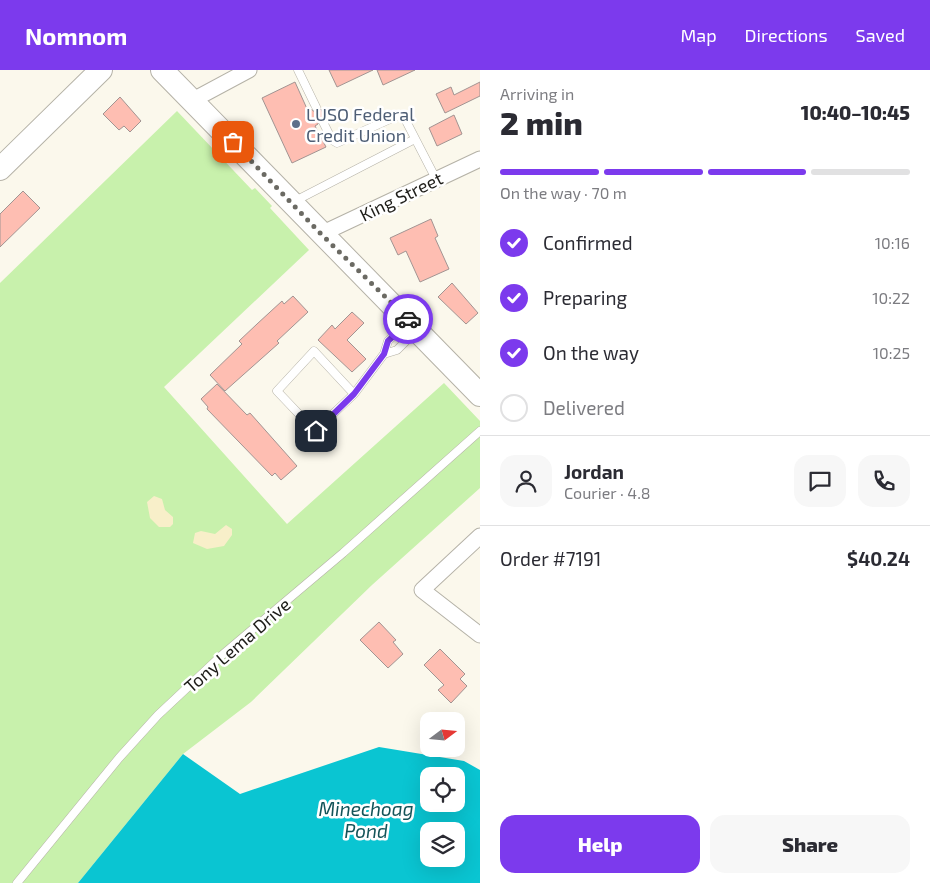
<!DOCTYPE html>
<html lang="en">
<head>
<meta charset="utf-8">
<style>
	:root { --surface:#fff; --page:#f7f7f7; --text:#2b2b33; --muted:#7c7c81; --line:#e1e1e2; --accent:#7c3aed }
	body { margin:0; font-family:"Exo 2",sans-serif; background:var(--page); color:var(--text); height:100vh; display:flex; flex-direction:column; font-size:19px; white-space:nowrap }
	* { box-sizing:border-box; margin:0 }
	p { font-size:16px; color:var(--muted) }
	.icon { flex:none; width:28px; height:28px; fill:none; stroke:currentColor; stroke-width:2; stroke-linecap:round; stroke-linejoin:round }
	.map { position:relative; flex:1; overflow:hidden }
	.side { display:flex; flex-direction:column; background:var(--surface); width:450px }
	.side>* { flex:none }
	.needle { width:32px; rotate:74deg }
	.controls { position:absolute; left:420px; top:642px; display:grid; gap:10px }
	.controls a { display:grid; place-items:center; width:45px; height:45px; border-radius:10px; background:var(--surface); box-shadow:0 5px 20px #0002; font-size:25px }
	.pin { position:absolute; display:grid; place-items:center; width:42px; height:42px; color:#fff; margin:-21px; border-radius:10px; box-shadow:0 2px 8px #0006 }
	.courier { position:absolute; display:grid; place-items:center; width:50px; height:50px; margin:-25px; border:4px solid #7c3aed; border-radius:50%; background:#fff; color:#222; box-shadow:0 1px 6px #0007 }
	.headline em { font-style:normal; font-weight:800 }
	.headline div { display:flex; flex-direction:column-reverse }
	.headline { display:flex; align-items:center; justify-content:space-between; height:85px; padding:0 20px }
	h1 { font-size:32px; font-weight:800; line-height:38px }
	.bar { display:grid; grid-template-columns:repeat(4,1fr); gap:8px 5px; align-content:center; height:60px; padding:0 20px }
	.bar i { height:6px; border-radius:4px; background:var(--line) }
	.bar .current { background:var(--accent) }
	.bar p { grid-column:span 4 }
	.line { display:flex; align-items:center; gap:12px; padding:0 20px; border-top:1px solid var(--line) }
	.line div { flex:1 }
	.round { display:grid; place-items:center; flex:none; width:52px; height:52px; border-radius:15px; background:var(--page) }
	ol { padding:0 20px; list-style:none }
	li { display:flex; align-items:center; gap:15px; height:55px }
	li p { margin-inline-start:auto }
	li .icon { padding:5px; border-radius:50%; background:var(--accent); color:#fff; stroke-width:4 }
	li:last-child { color:var(--muted) }
	li i { width:28px; height:28px; border:2px solid var(--line); border-radius:50% }
	.button { display:flex; gap:10px; margin-top:auto; padding:10px 20px }
	.button a { flex:1; height:58px; border-radius:15px; background:var(--accent); color:#fff; font-size:20px; font-weight:800; line-height:58px; text-align:center }
	.button a+a { background:var(--page); color:var(--text) }
	header { display:flex; align-items:center; gap:30px; box-sizing:border-box; height:70px; padding:0 25px; background:var(--accent); color:#fff }
	header strong { font-size:24px }
	nav { display:flex; gap:28px; margin-inline-start:auto; font-size:18px }
	main { display:flex; flex:1; min-height:0 }
	.map>svg:first-child { display:block }
	.green { fill:#c8f1ac }
	.sand { fill:#f8efc9 }
	.water { fill:#0ac5d2; fill-rule:evenodd }
	.building { fill:#febeb2; stroke:#a29492 }
	.lines { fill:none; stroke-linecap:round; stroke-linejoin:round }
	.lane-casing { stroke:#b5b2a7; stroke-width:9 }
	.street-casing { stroke:#b5b2a7; stroke-width:17 }
	.secondary-casing { stroke:#b5b2a7; stroke-width:24 }
	.lane { stroke:#fff; stroke-width:8 }
	.street { stroke:#fff; stroke-width:15 }
	.secondary { stroke:#fff; stroke-width:22 }
	.done { stroke:#6b6a63; stroke-width:5; stroke-dasharray:0 9 }
	.route { stroke:#7c3aed; stroke-width:6 }
	.service-dot { fill:#5c6f8a; stroke:#fff; stroke-width:2 }
	.labels { text-anchor:middle; dominant-baseline:central; stroke-width:5; stroke-linejoin:round; paint-order:stroke }
	.service-label { font-size:18px; fill:#4e5e75; stroke:#fff; text-anchor:start }
	.street-label { font-size:18px; fill:#1e1d19; stroke:#fff }
	.water-label { font-size:19px; font-style:italic; fill:#135459; stroke:#fff }
</style>
</head>
<body>
<header>
<strong>Nomnom</strong>
<nav><a>Map</a><a>Directions</a><a>Saved</a></nav>
</header>
<main>
<div class="map">
<svg width="480" height="813" viewBox="0 0 480 813">
	<rect width="100%" height="100%" fill="#fbf8ec"/>
	<!-- green -->
	<path class="green" d="M177 41 252 120 255 118 272 136 270 138 309 180 164 317 287 454 444 313 480 351V418L372 515 251 632 183 684 78 813H0V213Z"/>
	<!-- sand -->
	<path class="sand" d="M154 426 162 429 165 440 173 447V454L170 457H159L150 448 147 432Z
		M226 455 232 459V465L224 476 207 479 193 473 195 463 201 461 215 464Z"/>
	<!-- water -->
	<path class="water" d="M379 677 464 691 480 700V813H78L183 684 240 724ZM429 706H456V734H429ZM429 761H456V789H429Z"/>
	<!-- building -->
	<path class="building" d="M329 0H373L337 17Z
		M377 0H415L383 15Z
		M295 12 308 41 311 39 316 43 321 39 325 47 319 49 318 54 315 56 326 77 292 93 262 28Z
		M480 12V26L445 43 436 24 451 17 454 25Z
		M120 27 141 51 130 62 124 56 119 60 103 44Z
		M454 45 462 64 437 76 429 58Z
		M23 121 40 138 0 177V144Z
		M431 149 438 166 435 168 449 199 420 212 406 181 398 185 390 168Z
		M452 213 478 243 466 254 438 227Z
		M293 226 308 242 277 271 279 273 225 321 210 305 242 274 239 271 257 254 282 231 284 234Z
		M352 242 364 253 347 270 366 289 352 302 318 270 332 255 335 259Z
		M217 314 247 345 250 343 297 396 281 410 275 403 272 406 207 339 208 337 201 329Z
		M379 552 396 570 393 572 403 584 388 598 360 570Z
		M440 579 465 604 460 609 467 616 451 633 438 620 444 615 424 595Z"/>
	<g class="lines">
		<defs>
			<path id="lane" d="M298 0 316 37
				M323 52 332 70 337 73 399 45 405 49 436 109
				M295 131 415 69
				M384 284 397 280 407 270 412 258
				M354 324 314 281 277 321 315 361 354 324 384 284 388 271 400 260H410
				M17 813 119 688 158 645 221 586 343 483 480 361"/>
			<path id="street" d="M193 30 249 0
				M321 164 480 89
				M480 466 422 520 480 565"/>
			<path id="secondary" d="M162 0 480 325
				M0 99 101 0"/>
		</defs>
		<!-- lane casing -->
		<use href="#lane" class="lane-casing"/>
		<!-- street casing -->
		<use href="#street" class="street-casing"/>
		<!-- secondary casing -->
		<use href="#secondary" class="secondary-casing"/>
		<!-- lane -->
		<use href="#lane" class="lane"/>
		<!-- street -->
		<use href="#street" class="street"/>
		<!-- secondary -->
		<use href="#secondary" class="secondary"/>
	</g>
	<g class="lines">
		<!-- done -->
		<path class="done" d="M233 72 321 164 408 249"/>
		<!-- route -->
		<path class="route" d="M316 361 354 324 384 284 388 271 400 260H410L414 256 408 249"/>
	</g>
	<!-- markers -->
	<circle class="service-dot" cx="296" cy="54" r="5"/>
	<g class="labels">
		<!-- service labels -->
		<g class="service-label">
			<text x="306" y="44">LUSO Federal<tspan x="306" dy="21">Credit Union</tspan></text>
		</g>
		<!-- street labels -->
		<g class="street-label">
			<text transform="translate(401 126) rotate(-26)">King Street</text>
			<text transform="translate(237 575) rotate(-41)">Tony Lema Drive</text>
		</g>
		<!-- water labels -->
		<g class="water-label">
			<text x="366" y="738">Minechoag<tspan x="366" dy="22">Pond</tspan></text>
		</g>
	</g>
</svg>
<div class="controls">
<a><svg class="needle" viewBox="-14 -14 28 28"><path d="M0-13l5 13h-10z" fill="#e53935"/><path d="M0 13l5-13h-10z" fill="#7c7c81"/></svg></a>
<a><svg class="icon" aria-label="locate" viewBox="0 0 24 24"><circle cx="12" cy="12" r="6"/><path d="M12 2v4M12 18v4M2 12h4M18 12h4"/></svg></a>
<a><svg class="icon" aria-label="layers" viewBox="0 0 24 24"><path d="M12 4l9 5-9 5-9-5zM3 14l9 5 9-5"/></svg></a>
</div>
<div class="pin" style="left:233px;top:72px;background:#ea580c"><svg class="icon" aria-label="bag" viewBox="0 0 24 24"><path d="M5 8h14l-1 12H6zM9 8a3 3 0 0 1 6 0"/></svg></div>
<div class="pin" style="left:316px;top:361px;background:#1f2937"><svg class="icon" aria-label="home" viewBox="0 0 24 24"><path d="M3 11l9-7 9 7M6 9v11h12V9"/></svg></div>
<div class="courier" style="left:408px;top:249px"><svg class="icon" aria-label="car" viewBox="0 0 24 24"><path d="M5 17H2v-5l4-1 3-4h7l3 4 3 1v5h-3M9 17h6M6 11h13"/><circle cx="7" cy="17" r="2"/><circle cx="17" cy="17" r="2"/></svg></div>
</div>
<section class="side">
<div class="headline"><div><h1>2 min</h1><p>Arriving in</p></div><em>10:40–10:45</em></div>
<div class="bar"><i class="current"></i><i class="current"></i><i class="current"></i><i></i><p>On the way · 70 m</p></div>
<ol>
<li><svg class="icon" aria-label="check" viewBox="0 0 24 24"><path d="M5 12l5 5 9-10"/></svg>Confirmed<p>10:16</p></li>
<li><svg class="icon" aria-label="check" viewBox="0 0 24 24"><path d="M5 12l5 5 9-10"/></svg>Preparing<p>10:22</p></li>
<li><svg class="icon" aria-label="check" viewBox="0 0 24 24"><path d="M5 12l5 5 9-10"/></svg>On the way<p>10:25</p></li>
<li><i></i>Delivered</li>
</ol>
<div class="line" style="height:90px"><a class="round"><svg class="icon" aria-label="person" viewBox="0 0 24 24"><circle cx="12" cy="8" r="4"/><path d="M4 21q1-7 8-7t8 7"/></svg></a><div><b>Jordan</b><p>Courier · 4.8</p></div><a class="round"><svg class="icon" aria-label="chat" viewBox="0 0 24 24"><path d="M4 5h16v11H9l-5 4z"/></svg></a><a class="round"><svg class="icon" aria-label="phone" viewBox="0 0 24 24"><path d="M5 4h4l2 5-3 2q2 4 5 5l2-3 5 2v4C11 20 4 13 5 4z"/></svg></a></div>
<div class="line" style="height:65px"><div>Order #7191</div><b>$40.24</b></div>
<div class="button"><a>Help</a><a>Share</a></div>
</section>
</main>
</body>
</html>
